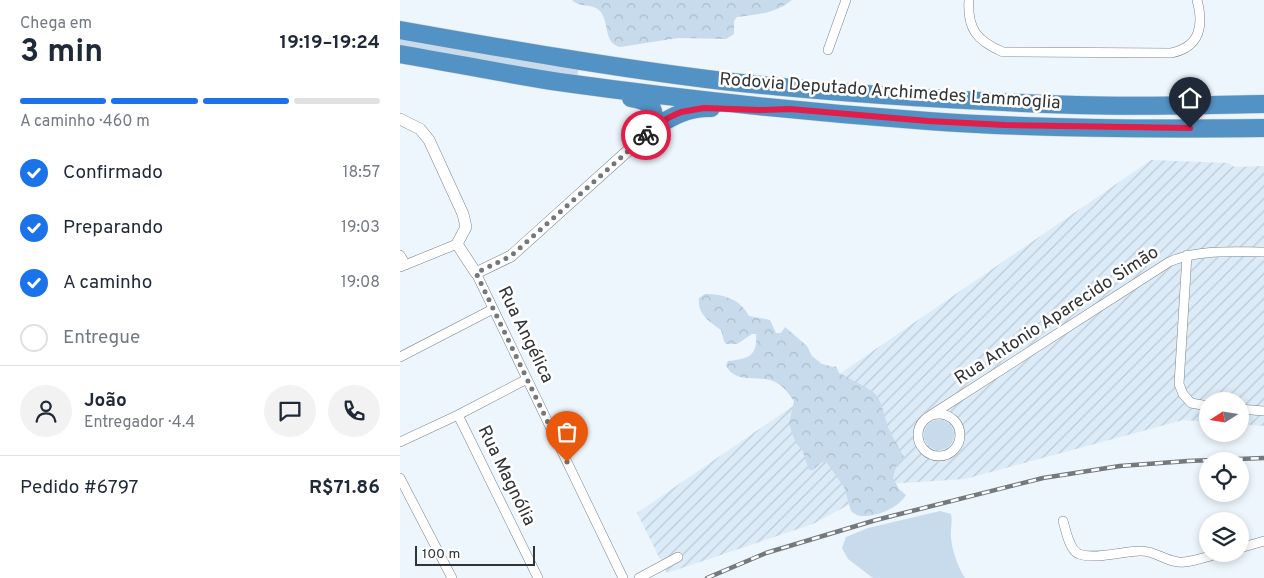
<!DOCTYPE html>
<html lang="pt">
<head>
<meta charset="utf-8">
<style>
	:root { --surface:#fff; --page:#f2f2f3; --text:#1f2937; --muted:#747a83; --line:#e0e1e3; --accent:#1a73e8 }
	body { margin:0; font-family:Overpass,sans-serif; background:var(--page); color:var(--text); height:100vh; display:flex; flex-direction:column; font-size:19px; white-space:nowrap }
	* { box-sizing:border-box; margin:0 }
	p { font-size:16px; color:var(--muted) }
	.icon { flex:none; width:28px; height:28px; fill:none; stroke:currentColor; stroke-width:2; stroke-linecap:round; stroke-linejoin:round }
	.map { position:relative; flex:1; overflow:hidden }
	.panel { display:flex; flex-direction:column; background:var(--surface); width:400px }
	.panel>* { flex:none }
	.needle { width:32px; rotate:258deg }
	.tools { position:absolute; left:799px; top:392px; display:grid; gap:10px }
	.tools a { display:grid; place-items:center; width:50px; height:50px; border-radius:50%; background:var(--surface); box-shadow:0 2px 8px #0003; font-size:25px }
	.scale { position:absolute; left:15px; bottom:12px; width:120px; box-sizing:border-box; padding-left:5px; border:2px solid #313437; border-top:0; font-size:14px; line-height:18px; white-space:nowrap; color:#313437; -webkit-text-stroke:4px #fff; paint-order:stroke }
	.pin { position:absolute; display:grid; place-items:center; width:42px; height:42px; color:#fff; margin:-51px -21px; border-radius:50% 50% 50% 0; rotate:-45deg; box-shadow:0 0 5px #0007 }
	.pin .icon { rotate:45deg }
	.courier { position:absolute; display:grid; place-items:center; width:50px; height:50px; margin:-25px; border:4px solid #e11d48; border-radius:50%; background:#fff; color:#222; box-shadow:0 1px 6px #0007 }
	.head em { font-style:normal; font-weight:700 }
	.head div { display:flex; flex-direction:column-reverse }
	.head { display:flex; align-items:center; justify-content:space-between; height:85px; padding:0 20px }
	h1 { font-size:32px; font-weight:700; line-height:38px }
	.bar { display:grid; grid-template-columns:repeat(4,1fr); gap:8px 5px; align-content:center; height:60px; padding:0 20px }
	.bar i { height:6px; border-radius:4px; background:var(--line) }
	.bar .current { background:var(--accent) }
	.bar p { grid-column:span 4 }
	.line { display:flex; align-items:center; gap:12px; padding:0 20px; border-top:1px solid var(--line) }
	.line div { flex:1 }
	.round { display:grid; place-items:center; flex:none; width:52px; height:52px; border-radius:26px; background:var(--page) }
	ol { padding:0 20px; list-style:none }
	li { display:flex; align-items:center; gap:15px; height:55px }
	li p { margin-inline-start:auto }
	li .icon { padding:5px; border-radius:50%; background:var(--accent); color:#fff; stroke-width:4 }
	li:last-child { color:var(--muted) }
	li i { width:28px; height:28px; border:2px solid var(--line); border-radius:50% }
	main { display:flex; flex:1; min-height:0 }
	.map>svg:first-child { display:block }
	.industrial { fill:url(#industrial-furrows) }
	.green { fill:#c7dbec }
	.forest { fill:url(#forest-crowns) }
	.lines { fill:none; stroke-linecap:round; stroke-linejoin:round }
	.minor-casing { stroke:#7b8389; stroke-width:10 }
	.tertiary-casing { stroke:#7b8389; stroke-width:12 }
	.motorway-casing { stroke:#d2d2d3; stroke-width:19 }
	.minor { stroke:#fff; stroke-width:9 }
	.tertiary { stroke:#fff; stroke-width:11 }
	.motorway { stroke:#5392c5; stroke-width:18 }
	.rail-casing { stroke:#74797e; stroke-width:4.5 }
	.rail { stroke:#fff; stroke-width:2.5; stroke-dasharray:8; stroke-linecap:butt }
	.done { stroke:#73787c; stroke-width:5; stroke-dasharray:0 9 }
	.route { stroke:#e11d48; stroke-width:6 }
	.labels { text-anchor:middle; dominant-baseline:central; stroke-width:5; stroke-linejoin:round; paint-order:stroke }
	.street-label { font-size:18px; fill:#313437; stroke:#fff }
</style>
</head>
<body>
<main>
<section class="panel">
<div class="head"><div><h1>3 min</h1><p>Chega em</p></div><em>19:19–19:24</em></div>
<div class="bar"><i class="current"></i><i class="current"></i><i class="current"></i><i></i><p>A caminho · 460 m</p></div>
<ol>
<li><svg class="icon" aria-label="check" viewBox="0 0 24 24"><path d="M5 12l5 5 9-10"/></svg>Confirmado<p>18:57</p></li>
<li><svg class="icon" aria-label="check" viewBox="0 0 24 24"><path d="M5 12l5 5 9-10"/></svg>Preparando<p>19:03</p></li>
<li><svg class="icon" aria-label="check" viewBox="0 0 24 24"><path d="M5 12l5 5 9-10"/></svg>A caminho<p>19:08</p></li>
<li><i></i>Entregue</li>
</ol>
<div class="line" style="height:90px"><a class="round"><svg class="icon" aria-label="person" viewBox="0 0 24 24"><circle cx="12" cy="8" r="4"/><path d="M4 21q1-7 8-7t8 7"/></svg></a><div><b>João</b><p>Entregador · 4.4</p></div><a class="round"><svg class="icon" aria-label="chat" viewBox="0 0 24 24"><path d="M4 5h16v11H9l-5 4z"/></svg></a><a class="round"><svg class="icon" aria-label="phone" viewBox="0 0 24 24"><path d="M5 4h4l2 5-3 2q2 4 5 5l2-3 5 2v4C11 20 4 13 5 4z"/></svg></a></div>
<div class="line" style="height:65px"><div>Pedido #6797</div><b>R$71.86</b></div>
</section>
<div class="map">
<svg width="864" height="578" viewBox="0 0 864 578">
	<defs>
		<pattern id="industrial-furrows" width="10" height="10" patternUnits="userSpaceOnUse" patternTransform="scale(1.25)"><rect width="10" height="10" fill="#dcebf8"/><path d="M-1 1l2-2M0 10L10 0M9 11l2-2" fill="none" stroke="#bdcad5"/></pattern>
		<pattern id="forest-crowns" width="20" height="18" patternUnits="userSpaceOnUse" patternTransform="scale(1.25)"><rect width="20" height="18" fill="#c7dbec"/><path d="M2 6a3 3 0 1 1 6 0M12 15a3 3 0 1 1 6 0" fill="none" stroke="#abbdcb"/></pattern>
	</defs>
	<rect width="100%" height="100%" fill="#edf5fd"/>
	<!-- industrial -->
	<path class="industrial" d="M751 160 828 163 835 167 864 166V426L840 424V401H808L807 422 783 420 565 479 487 484 413 524 267 573 237 513Z"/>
	<!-- green -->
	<path class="green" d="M0 34 179 64 177 79 0 50Z
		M524 435a15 15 0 1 1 30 0a15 15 0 1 1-30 0Z
		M540 511 551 514C553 523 550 529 551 537 552 551 558 567 565 578H473L448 559 442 548 446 537 468 528Z"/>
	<!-- forest -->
	<path class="forest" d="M172 0H392C376 13 357 15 337 17L334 21V34L326 39 278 38 220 47C203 43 210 23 200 11 193 3 179 8 172 0Z
		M305 294C324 294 340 299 349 316L370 320 376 333H381L385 327 407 346 412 356 422 364 434 367 436 366 439 373C446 377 467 387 473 392 483 400 484 418 489 429 493 438 499 448 504 457L496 466 493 478 499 489 506 495C498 508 477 517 461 516 457 516 454 513 451 511L444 487 427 463 422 462 413 470H409L403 452 395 441 389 424 394 401C388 393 383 385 373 381 357 375 334 384 326 365L328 361C347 359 358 357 356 334H352L337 344H326L324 341 321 330C309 321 297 314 299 298Z"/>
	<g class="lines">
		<defs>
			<path id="minor" d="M569 0C567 29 577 41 603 52L771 53C800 47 804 26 797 0
				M428 50 446 0
				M0 255 6 265
				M787 255 779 384 783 394 791 403 808 406
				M0 267 57 244
				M76 273 223 578
				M0 357 93 309
				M840 409 864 411
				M518 435a21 21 0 1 1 42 0a21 21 0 1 1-42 0Z
				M58 415 138 578
				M531 415 769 262C798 249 832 252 864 252
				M0 442 58 415 127 379
				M0 478 52 578
				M663 521C666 530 669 550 679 554 693 560 725 551 740 551 756 550 768 564 784 562 795 561 806 557 817 554
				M840 548 864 541
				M239 578 278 557"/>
			<path id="tertiary" d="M0 119 20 129 29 140 63 214 66 227 57 244 76 273 111 256 252 129"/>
			<path id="motorway" d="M0 30C107 49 215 68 323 81 441 94 558 101 676 105 739 107 801 105 864 104
				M0 54C53 63 106 74 159 82 281 99 405 112 528 121 640 129 752 129 864 128
				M231 98C252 101 257 109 252 129
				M252 129C271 117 288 107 311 108"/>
		</defs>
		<!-- minor casing -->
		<use href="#minor" class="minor-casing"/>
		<!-- tertiary casing -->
		<use href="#tertiary" class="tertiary-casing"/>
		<!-- motorway casing -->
		<use href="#motorway" class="motorway-casing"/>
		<!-- minor -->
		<use href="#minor" class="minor"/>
		<!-- tertiary -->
		<use href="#tertiary" class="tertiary"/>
		<!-- motorway -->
		<use href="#motorway" class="motorway"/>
		<defs>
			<path id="rail" d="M307 578 366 553 476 520 643 478 720 466 788 461 864 458"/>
		</defs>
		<!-- rail casing -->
		<use href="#rail" class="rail-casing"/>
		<!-- rail -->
		<use href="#rail" class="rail"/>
	</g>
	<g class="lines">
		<!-- done -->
		<path class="done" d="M167 462 76 273 111 256 246 135"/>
		<!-- route -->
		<path class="route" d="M246 135 268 118 281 112 304 108 360 110 390 109 528 121 605 125 790 128"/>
	</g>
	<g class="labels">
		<!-- street labels -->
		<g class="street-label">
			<text transform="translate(490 92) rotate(4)">Rodovia Deputado Archimedes Lammoglia</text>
			<text transform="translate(657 316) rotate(-33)">Rua Antonio Aparecido Simão</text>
			<text transform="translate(125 335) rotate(64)">Rua Angélica</text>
			<text transform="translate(106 476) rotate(64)">Rua Magnólia</text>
		</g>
	</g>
</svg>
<div class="tools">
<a><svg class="needle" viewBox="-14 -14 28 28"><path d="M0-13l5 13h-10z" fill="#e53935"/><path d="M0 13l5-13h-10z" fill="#747a83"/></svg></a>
<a><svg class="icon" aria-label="locate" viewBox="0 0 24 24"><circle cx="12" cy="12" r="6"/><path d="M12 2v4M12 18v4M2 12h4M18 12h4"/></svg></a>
<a><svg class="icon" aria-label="layers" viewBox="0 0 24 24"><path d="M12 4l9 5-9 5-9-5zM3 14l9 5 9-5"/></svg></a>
</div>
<div class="scale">100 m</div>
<div class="pin" style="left:167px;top:462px;background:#ea580c"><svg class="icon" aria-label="bag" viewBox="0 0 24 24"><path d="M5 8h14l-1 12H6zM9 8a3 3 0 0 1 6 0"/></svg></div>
<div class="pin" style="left:790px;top:128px;background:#1f2937"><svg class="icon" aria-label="home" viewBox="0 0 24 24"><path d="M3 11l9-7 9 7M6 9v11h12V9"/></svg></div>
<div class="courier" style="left:246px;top:135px"><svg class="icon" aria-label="bike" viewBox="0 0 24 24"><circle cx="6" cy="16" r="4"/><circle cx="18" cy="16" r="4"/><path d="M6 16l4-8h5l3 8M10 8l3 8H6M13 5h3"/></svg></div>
</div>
</main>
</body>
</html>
